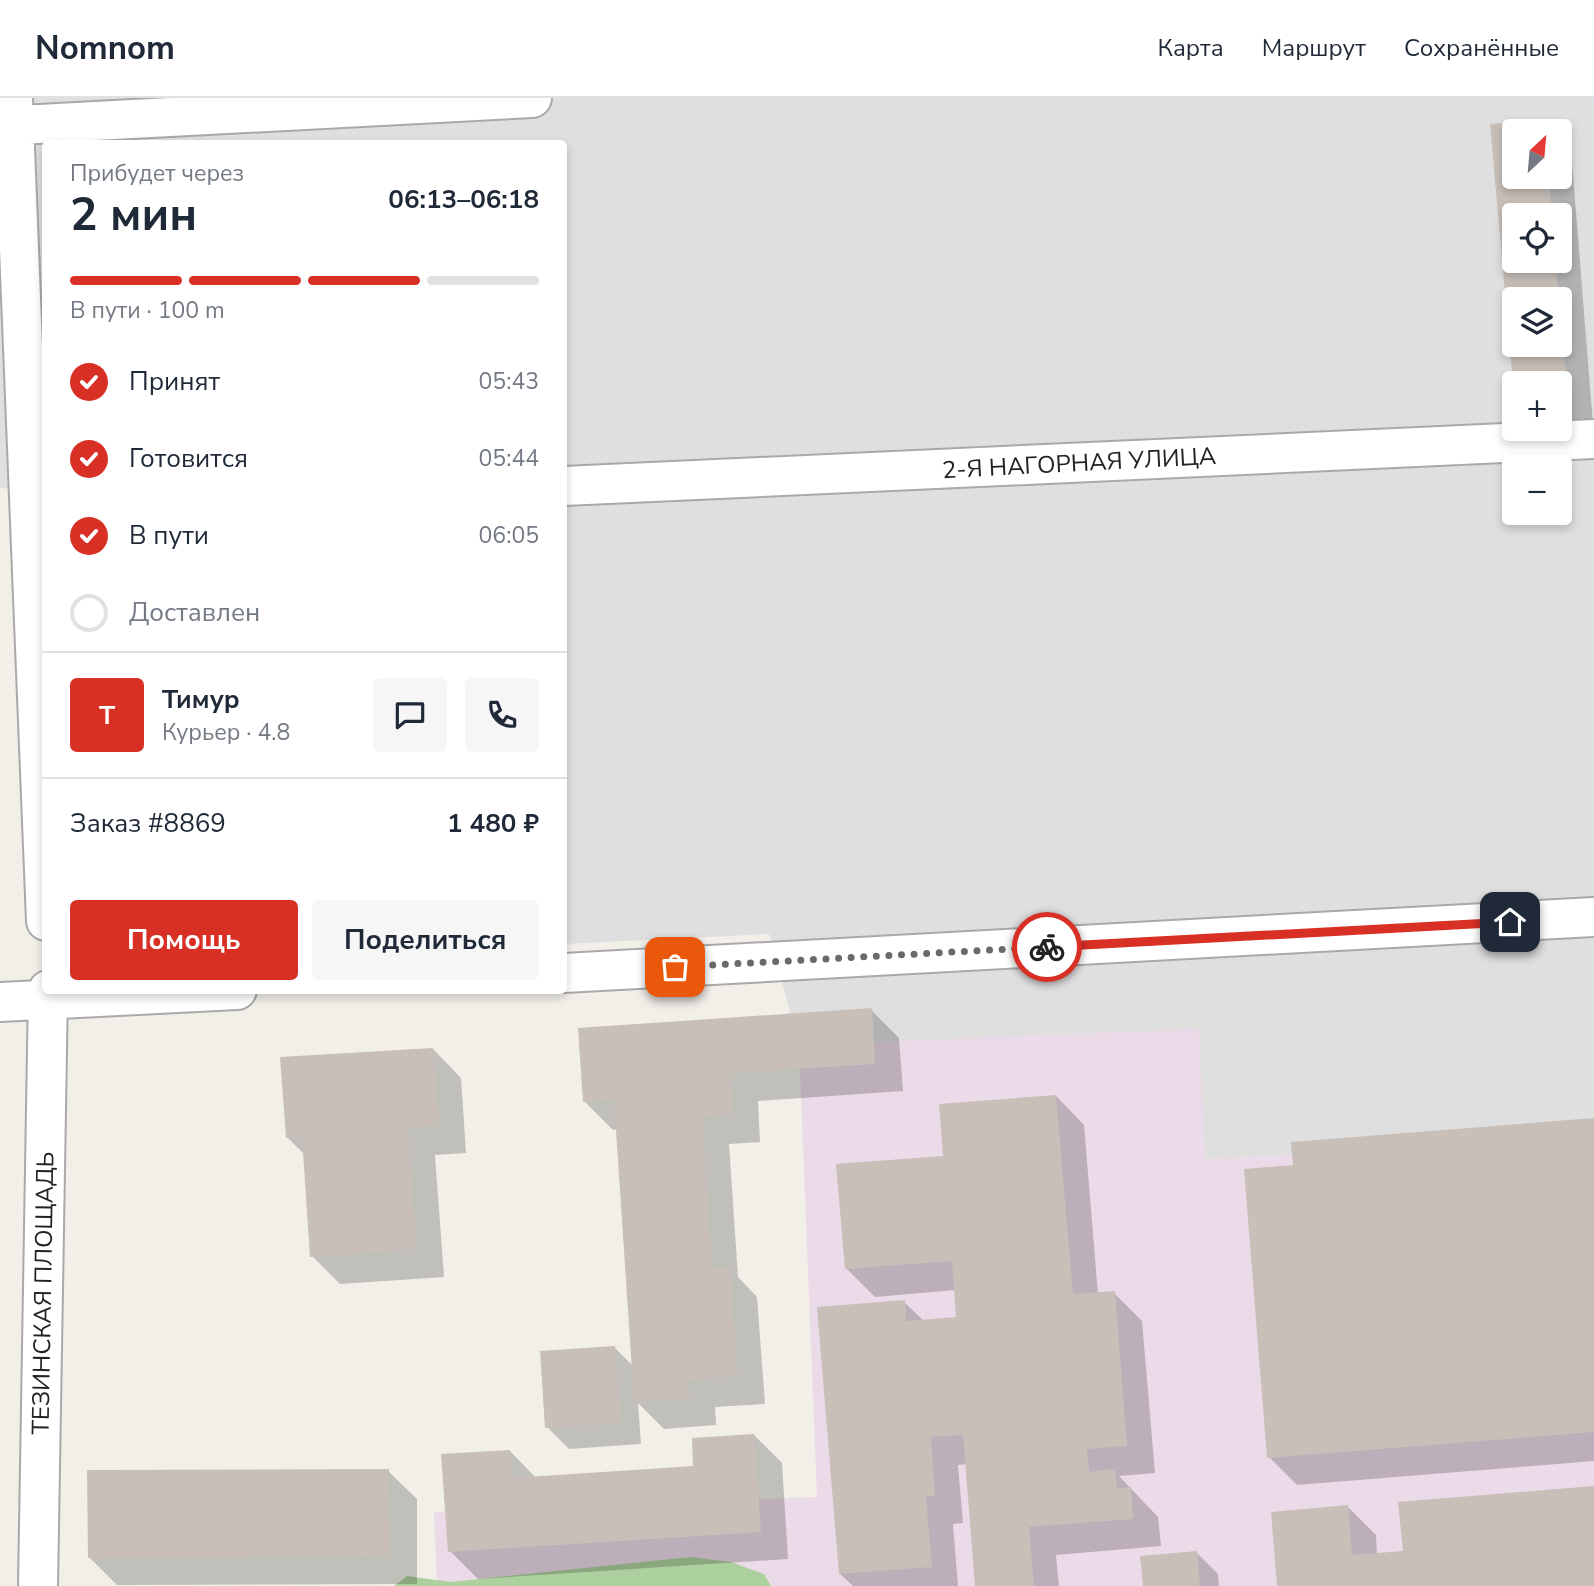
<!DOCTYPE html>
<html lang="ru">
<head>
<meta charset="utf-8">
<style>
	:root { --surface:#fff; --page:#f6f6f7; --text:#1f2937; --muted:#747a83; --line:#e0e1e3; --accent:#d93025 }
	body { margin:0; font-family:"Nunito Sans",sans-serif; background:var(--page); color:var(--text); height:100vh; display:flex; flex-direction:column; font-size:26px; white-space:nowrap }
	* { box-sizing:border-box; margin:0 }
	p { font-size:23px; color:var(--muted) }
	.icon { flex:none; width:38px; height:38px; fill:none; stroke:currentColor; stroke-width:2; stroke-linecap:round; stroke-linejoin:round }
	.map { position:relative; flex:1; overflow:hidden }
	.panel { position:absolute; left:42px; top:42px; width:525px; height:854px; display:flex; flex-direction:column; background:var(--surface); border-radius:7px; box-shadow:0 4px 10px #0003 }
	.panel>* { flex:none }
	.needle { width:46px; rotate:26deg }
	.controls { position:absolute; left:1502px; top:21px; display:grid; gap:14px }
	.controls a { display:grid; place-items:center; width:70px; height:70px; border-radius:7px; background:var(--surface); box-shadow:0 4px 10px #0003; font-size:35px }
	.pin { position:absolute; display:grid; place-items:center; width:60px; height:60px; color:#fff; margin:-30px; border-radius:14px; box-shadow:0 4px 10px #0006 }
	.courier { position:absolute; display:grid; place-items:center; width:70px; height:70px; margin:-35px; border:5px solid #d93025; border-radius:50%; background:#fff; color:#222; box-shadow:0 2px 9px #0007 }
	.overview em { font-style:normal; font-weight:700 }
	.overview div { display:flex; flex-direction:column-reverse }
	.overview { display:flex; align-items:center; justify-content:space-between; height:119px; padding:0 28px }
	h1 { font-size:46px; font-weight:700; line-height:52px }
	.bar { display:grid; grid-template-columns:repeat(4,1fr); gap:10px 7px; align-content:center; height:84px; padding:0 28px }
	.bar i { height:9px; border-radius:5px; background:var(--line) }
	.bar .selected { background:var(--accent) }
	.bar p { grid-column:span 4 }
	.line { display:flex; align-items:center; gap:18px; padding:0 28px; border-top:2px solid var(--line) }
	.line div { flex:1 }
	.round { display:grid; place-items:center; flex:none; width:74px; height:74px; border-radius:7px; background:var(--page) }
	ol { padding:0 28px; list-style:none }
	li { display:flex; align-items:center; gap:21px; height:77px }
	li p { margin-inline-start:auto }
	li .icon { padding:7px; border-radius:50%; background:var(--accent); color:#fff; stroke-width:4 }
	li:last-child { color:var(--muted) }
	li i { width:38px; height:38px; border:4px solid var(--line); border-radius:50% }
	.action { display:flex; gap:14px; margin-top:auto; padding:14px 28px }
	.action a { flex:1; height:80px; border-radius:7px; background:var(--accent); color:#fff; font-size:28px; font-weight:700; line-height:80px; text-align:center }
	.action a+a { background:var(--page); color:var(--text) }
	header { display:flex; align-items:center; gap:42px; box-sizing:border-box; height:98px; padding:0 35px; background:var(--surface); border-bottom:2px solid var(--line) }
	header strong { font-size:33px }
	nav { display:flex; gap:38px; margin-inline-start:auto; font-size:24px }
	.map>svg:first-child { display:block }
	.residential { fill:#e0dfdf; fill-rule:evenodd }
	.industrial { fill:#ebdbe8 }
	.forest { fill:#add19e }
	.shadow { fill:#0003; fill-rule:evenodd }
	.building { fill:#c7bfb8 }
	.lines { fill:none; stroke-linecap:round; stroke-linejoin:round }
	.minor-casing { stroke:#a9a9a9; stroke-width:42 }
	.minor { stroke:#fff; stroke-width:38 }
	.done { stroke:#6b6a68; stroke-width:7; stroke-dasharray:0 12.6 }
	.route { stroke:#d93025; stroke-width:9 }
	.labels { text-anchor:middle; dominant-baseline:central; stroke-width:5; stroke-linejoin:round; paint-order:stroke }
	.street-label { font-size:24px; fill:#222; stroke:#fff }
</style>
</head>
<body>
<header>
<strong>Nomnom</strong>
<nav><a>Карта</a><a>Маршрут</a><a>Сохранённые</a></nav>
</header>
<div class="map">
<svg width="1594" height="1488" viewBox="0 0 1594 1488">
	<rect width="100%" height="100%" fill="#f2efe9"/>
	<!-- residential -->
	<path class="residential" d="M0 0H1594V1045L1205 1061 799 947 769 836 564 846V46H46L45 391 0 390ZM1514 33H1559V79H1514ZM1514 117H1559V163H1514ZM1514 201H1559V247H1514ZM1514 285H1559V331H1514ZM1514 369H1559V415H1514Z"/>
	<!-- industrial -->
	<path class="industrial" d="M1199 931 1205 1061 1594 1045V1488H437L434 1414 817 1399 799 947Z"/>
	<!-- forest -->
	<path class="forest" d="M690 1459 731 1464 764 1476 771 1488H394L407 1478 451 1484Z"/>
	<!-- shadow -->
	<path class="shadow" d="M1543 24 1553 33H1514V79H1559V40L1571 52 1594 339 1559 331V285H1515L1492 28ZM1514 117H1559V163H1514ZM1514 201H1559V247H1514Z
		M871 912 899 940 903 993 758 1003 760 1044 729 1046 738 1179 757 1199 765 1306 715 1309 716 1327 664 1331 638 1305 641 1346 569 1351 547 1329 615 1250 633 1268 618 1031 613 1032 585 1004Z
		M433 951 461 980 466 1055 435 1057 444 1179 340 1186 312 1158 305 1057 287 1039Z
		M1056 998 1084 1027 1098 1196 1114 1195 1142 1223 1155 1375 1119 1378 1158 1419 1161 1448 1056 1457 1059 1488H977L967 1366 958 1367 963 1425 953 1426 958 1488H853L840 1476 904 1204 924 1223 958 1221 956 1192 875 1199 846 1170 945 1059Z
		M1594 1022V1363L1297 1387 1269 1359Z
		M754 1337 782 1365 788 1461 478 1481 450 1453 510 1353 536 1380 695 1370Z
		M388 1373 417 1401V1486L117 1487 89 1459Z
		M1594 1390V1488H1279L1348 1409 1376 1437 1377 1457 1405 1455Z
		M1197 1455 1218 1476 1219 1488H1144Z"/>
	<!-- building -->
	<path class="building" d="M1544 22 1545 33H1514V79H1549L1552 117H1514V163H1556L1559 201H1514V247H1559L1561 221 1569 311 1559 312V285H1513L1490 26Z
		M872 910 875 966 730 975 733 1016 702 1018 712 1170 730 1169 737 1278 688 1282 689 1300 634 1303 614 1002 583 1004 578 930Z
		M433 950 439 1027 408 1029 416 1151 310 1159 302 1039 286 1040 280 959Z
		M1056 997 1073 1196 1115 1193 1127 1348 1087 1351 1089 1374 1115 1371 1117 1390 1131 1389 1133 1421 1029 1429 1034 1488H975L963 1337 931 1339 935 1398 926 1399 932 1469 839 1476 817 1209 905 1202 906 1223 956 1219 952 1163 845 1171 836 1066 943 1058 939 1006Z
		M1594 1020V1334L1267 1360 1244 1071 1293 1067 1291 1044Z
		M615 1248 621 1325 545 1330 540 1253Z
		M754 1336 761 1434 448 1454 441 1356 510 1352 512 1380 693 1368 692 1340Z
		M389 1371 390 1459 88 1460 87 1372Z
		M1594 1388V1488H1277L1271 1414 1348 1407 1352 1457 1403 1453 1398 1404Z
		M1197 1453 1200 1488H1143L1140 1458Z"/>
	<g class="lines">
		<defs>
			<path id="minor" d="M13 0 46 823
				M0 28 532 0
				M564 388 1594 341
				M564 875 1594 819
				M0 904 237 892
				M38 1488 48 892"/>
		</defs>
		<!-- minor casing -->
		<use href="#minor" class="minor-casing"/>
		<!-- minor -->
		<use href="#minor" class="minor"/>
	</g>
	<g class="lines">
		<!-- done -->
		<path class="done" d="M675 869 1047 849"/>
		<!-- route -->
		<path class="route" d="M1047 849 1510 824"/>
	</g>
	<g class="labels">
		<!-- street labels -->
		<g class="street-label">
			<text transform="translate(1079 365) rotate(-3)">2-Я НАГОРНАЯ УЛИЦА</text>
			<text transform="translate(43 1195) rotate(-89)">ТЕЗИНСКАЯ ПЛОЩАДЬ</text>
		</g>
	</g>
</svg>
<div class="controls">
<a><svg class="needle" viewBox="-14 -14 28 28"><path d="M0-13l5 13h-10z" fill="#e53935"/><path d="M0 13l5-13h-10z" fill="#747a83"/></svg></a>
<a><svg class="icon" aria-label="locate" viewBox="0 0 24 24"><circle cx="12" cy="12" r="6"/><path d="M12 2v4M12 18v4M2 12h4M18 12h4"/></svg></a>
<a><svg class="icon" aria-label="layers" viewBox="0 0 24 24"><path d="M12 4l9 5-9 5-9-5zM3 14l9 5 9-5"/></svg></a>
<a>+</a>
<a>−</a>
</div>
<div class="pin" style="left:675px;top:869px;background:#ea580c"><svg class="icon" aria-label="bag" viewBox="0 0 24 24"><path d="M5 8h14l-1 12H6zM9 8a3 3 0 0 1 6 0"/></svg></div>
<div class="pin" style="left:1510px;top:824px;background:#1f2937"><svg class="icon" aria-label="home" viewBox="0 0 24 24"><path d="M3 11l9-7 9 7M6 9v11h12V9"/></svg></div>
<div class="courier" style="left:1047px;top:849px"><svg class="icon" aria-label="bike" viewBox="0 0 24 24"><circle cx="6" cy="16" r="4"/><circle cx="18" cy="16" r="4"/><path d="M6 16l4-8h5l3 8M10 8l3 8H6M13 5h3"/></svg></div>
<section class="panel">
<div class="overview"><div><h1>2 мин</h1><p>Прибудет через</p></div><em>06:13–06:18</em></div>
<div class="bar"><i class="selected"></i><i class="selected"></i><i class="selected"></i><i></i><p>В пути · 100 m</p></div>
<ol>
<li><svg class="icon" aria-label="check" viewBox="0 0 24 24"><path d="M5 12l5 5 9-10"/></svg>Принят<p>05:43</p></li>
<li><svg class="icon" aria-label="check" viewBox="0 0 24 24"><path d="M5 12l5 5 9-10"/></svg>Готовится<p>05:44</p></li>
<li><svg class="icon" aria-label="check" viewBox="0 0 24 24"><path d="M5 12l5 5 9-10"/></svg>В пути<p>06:05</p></li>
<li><i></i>Доставлен</li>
</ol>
<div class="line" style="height:126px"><b class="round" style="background:var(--accent);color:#fff">Т</b><div><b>Тимур</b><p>Курьер · 4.8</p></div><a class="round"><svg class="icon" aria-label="chat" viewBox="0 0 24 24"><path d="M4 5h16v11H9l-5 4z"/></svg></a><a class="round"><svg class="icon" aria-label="phone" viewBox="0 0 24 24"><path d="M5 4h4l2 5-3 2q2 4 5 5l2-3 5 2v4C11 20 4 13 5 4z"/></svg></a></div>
<div class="line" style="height:91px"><div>Заказ #8869</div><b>1 480 ₽</b></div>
<div class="action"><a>Помощь</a><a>Поделиться</a></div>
</section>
</div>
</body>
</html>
